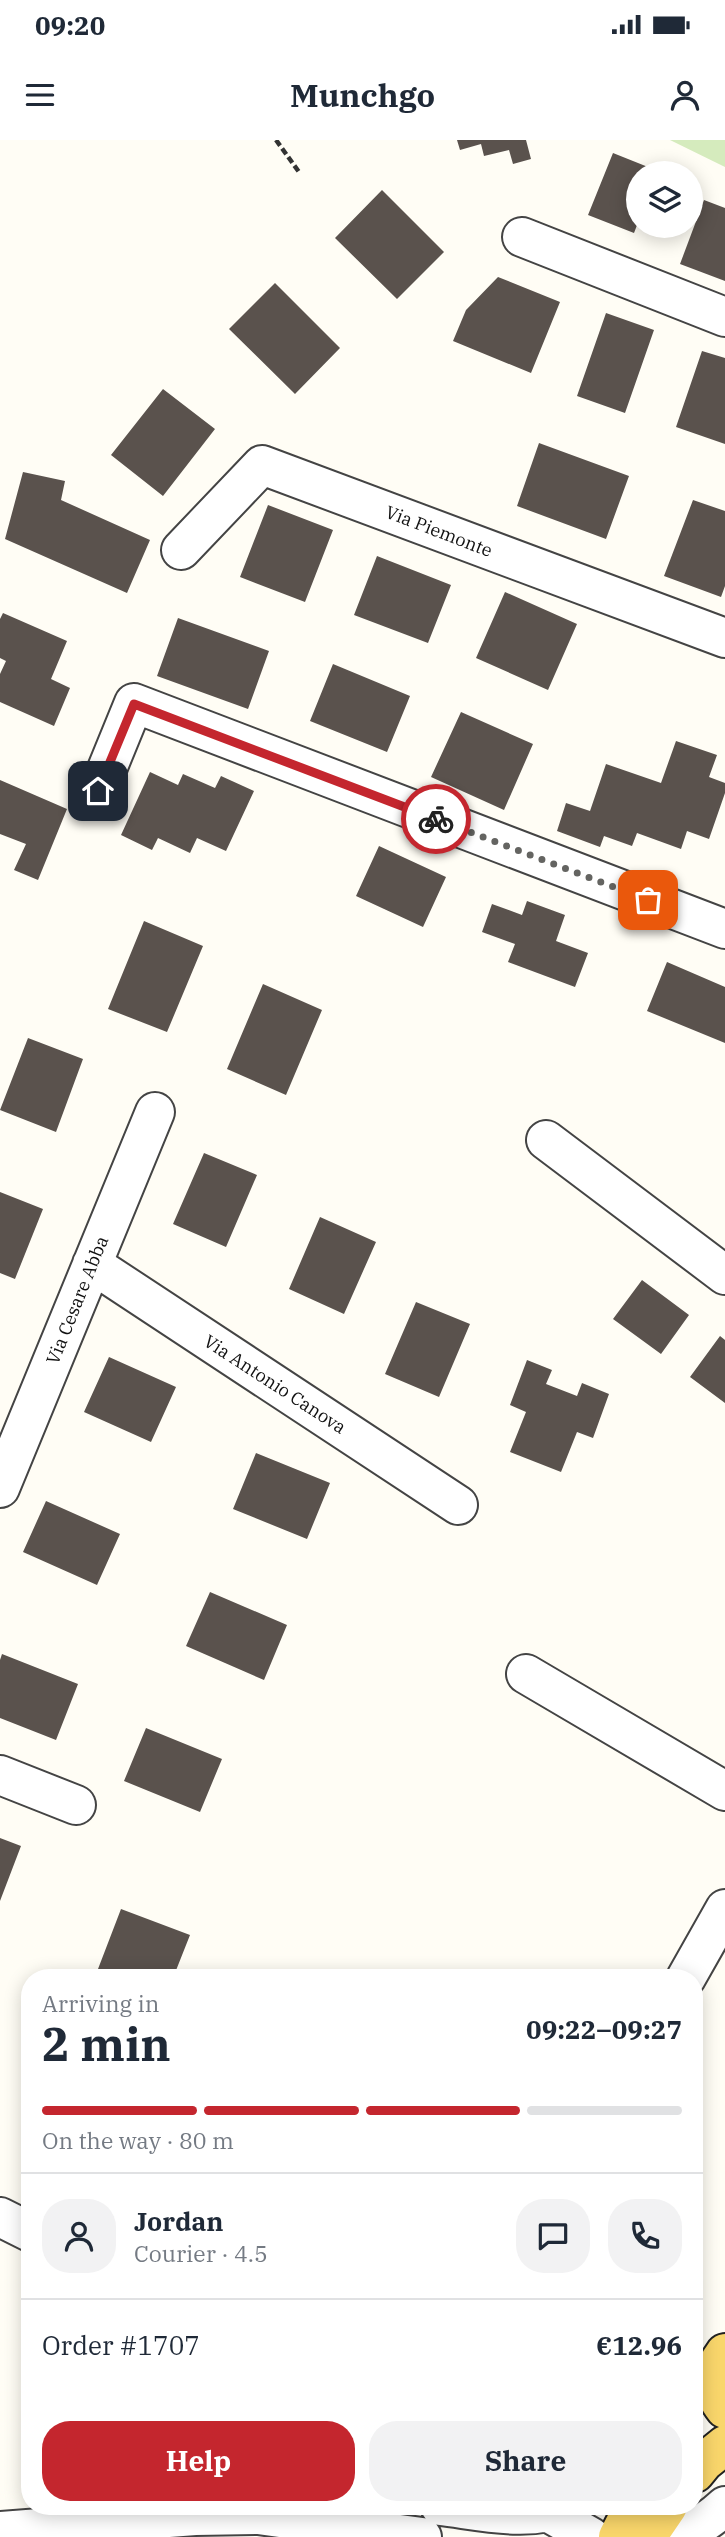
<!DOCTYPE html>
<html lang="en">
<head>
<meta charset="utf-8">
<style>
	:root { --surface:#fff; --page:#f2f2f3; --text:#1f2937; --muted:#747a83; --line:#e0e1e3; --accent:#c4262e }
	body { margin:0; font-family:"IBM Plex Serif",serif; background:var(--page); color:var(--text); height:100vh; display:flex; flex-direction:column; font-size:26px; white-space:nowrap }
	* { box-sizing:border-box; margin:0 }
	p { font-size:23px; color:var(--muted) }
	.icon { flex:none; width:38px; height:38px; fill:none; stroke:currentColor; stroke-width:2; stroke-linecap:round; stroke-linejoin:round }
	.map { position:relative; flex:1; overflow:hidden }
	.details { position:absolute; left:21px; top:1829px; width:682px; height:546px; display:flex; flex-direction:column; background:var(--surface); border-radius:28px; box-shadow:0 4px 18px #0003 }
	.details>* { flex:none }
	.tools { position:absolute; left:626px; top:21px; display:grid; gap:14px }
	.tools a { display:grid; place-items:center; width:77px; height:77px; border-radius:50%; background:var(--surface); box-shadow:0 4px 18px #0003; font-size:35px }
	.pin { position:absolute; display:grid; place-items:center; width:60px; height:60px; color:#fff; margin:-30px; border-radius:14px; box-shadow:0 4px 10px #0006 }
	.courier { position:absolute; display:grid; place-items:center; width:70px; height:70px; margin:-35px; border:5px solid #c4262e; border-radius:50%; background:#fff; color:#222; box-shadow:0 2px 9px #0007 }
	.head em { font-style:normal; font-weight:700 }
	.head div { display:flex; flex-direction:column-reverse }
	.head { display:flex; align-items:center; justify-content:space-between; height:119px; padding:0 21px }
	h1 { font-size:46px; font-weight:700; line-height:52px }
	.bar { display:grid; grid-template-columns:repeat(4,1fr); gap:10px 7px; align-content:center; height:84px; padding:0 21px }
	.bar i { height:9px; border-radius:5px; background:var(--line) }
	.bar .selected { background:var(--accent) }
	.bar p { grid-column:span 4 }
	.line { display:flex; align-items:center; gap:18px; padding:0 21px; border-top:2px solid var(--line) }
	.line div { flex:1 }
	.round { display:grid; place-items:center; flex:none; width:74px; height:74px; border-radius:28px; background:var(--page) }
	.primary-button { display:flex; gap:14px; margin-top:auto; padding:14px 21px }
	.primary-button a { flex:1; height:80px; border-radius:28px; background:var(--accent); color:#fff; font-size:28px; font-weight:700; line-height:80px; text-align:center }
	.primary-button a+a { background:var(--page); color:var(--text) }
	.status { display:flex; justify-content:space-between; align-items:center; height:49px; padding:0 35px; background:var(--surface); direction:ltr }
	.status svg { height:19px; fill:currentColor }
	header { display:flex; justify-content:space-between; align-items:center; height:91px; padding:0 21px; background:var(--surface); font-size:32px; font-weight:700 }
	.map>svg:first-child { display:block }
	.green { fill:#d5ebbd }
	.building { fill:#5a524d }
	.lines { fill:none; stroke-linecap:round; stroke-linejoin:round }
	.minor-casing { stroke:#444; stroke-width:42 }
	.major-casing { stroke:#222; stroke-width:42 }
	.path { stroke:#333; stroke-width:4.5; stroke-dasharray:7 3.5; stroke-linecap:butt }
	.minor { stroke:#fff; stroke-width:38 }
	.major { stroke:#f9d66b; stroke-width:38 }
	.done { stroke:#646461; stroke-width:7; stroke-dasharray:0 12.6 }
	.route { stroke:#c4262e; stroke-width:9 }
	.labels { text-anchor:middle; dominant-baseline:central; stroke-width:7; stroke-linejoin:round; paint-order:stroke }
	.street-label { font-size:18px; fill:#111; stroke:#fff }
</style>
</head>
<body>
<div class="status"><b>09:20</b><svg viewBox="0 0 49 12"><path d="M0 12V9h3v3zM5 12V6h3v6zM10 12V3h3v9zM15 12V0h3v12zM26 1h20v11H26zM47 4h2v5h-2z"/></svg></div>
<header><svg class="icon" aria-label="menu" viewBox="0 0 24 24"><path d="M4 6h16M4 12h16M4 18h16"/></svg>Munchgo<svg class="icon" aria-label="person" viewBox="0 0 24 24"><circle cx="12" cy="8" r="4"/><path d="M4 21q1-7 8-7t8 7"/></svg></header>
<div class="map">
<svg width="725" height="2397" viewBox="0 0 725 2397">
	<rect width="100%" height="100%" fill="#fffdf5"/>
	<!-- green -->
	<path class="green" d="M670 0H725V27Z"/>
	<!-- building -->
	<path class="building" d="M457 0H526L531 19 513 24 509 10 484 16 481 4 460 10Z
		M613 13 658 31 657 33H639V80L634 93 588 75Z
		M382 50 444 112 397 159 335 98Z
		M704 60 725 68V141L680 124Z
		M498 137 560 162 531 233 453 201 466 170Z
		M275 143 340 208 295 254 229 189Z
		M606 173 654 190 625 273 577 256Z
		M702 211 725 218V304L676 287Z
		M163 249 215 289 163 356 111 315Z
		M539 303 629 336 606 399 517 366Z
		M23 332 65 341 61 360 150 400 127 453 5 399Z
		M693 360 725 371V446L721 457 664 436Z
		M268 365 333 390 305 462 240 437Z
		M377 416 451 445 428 503 354 475Z
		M505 452 577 484 548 550 476 518Z
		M3 473 67 501 51 539 70 548 54 586 0 562V534L6 521 0 518V479Z
		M178 478 269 511 248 569 157 536Z
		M333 524 410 556 387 612 310 581Z
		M461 572 533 604 504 670 431 637Z
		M676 601 717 615 709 637 725 643V653L709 699 687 691 681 709 637 693 632 706 604 696 600 707 557 691 566 663 590 671 606 624 661 643Z
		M150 632 178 645 183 634 215 648 221 636 254 651 226 711 197 698 190 713 158 698 152 710 121 695Z
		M0 640 67 669 38 740 14 730 26 704 0 694Z
		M379 706 446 737 423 787 356 756Z
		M527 761 565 775 556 801 588 813 575 847 508 822 515 804 482 792 492 764 522 775Z
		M144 781 203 806 167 892 108 869Z
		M667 822 725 847V903L647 871Z
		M263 844 322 870 286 955 227 929Z
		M28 898 83 919 56 992 0 970Z
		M204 1013 257 1035 226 1107 173 1084Z
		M0 1052 43 1069 15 1139 0 1133Z
		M320 1077 376 1102 344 1174 289 1149Z
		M642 1140 689 1175 661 1214 613 1179Z
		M416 1162 470 1184 439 1257 385 1234Z
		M720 1196 725 1200V1263L690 1237Z
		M109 1217 176 1247 151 1302 84 1272Z
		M527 1220 552 1230 546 1244 577 1256 582 1243 609 1254 593 1298 577 1292 561 1332 510 1312 526 1272 510 1265Z
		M256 1313 330 1343 307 1399 233 1369Z
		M46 1361 120 1394 97 1445 23 1412Z
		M210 1452 287 1485 264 1540 186 1506Z
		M2 1514 78 1544 56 1600 0 1578V1520Z
		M146 1588 222 1619 200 1672 124 1641Z
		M0 1698 21 1706 0 1761Z
		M121 1769 190 1795 173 1838H121L98 1829Z"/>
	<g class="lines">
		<defs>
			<path id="minor" d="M522 97 725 177
				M181 410 262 325 725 498
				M98 651 134 563 725 789
				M546 1000 725 1135
				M92 1124 458 1365
				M0 1348 155 972
				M526 1534 725 1651
				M0 1635 76 1665
				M686 1838 725 1769
				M0 2077 30 2092
				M440 2366C482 2371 529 2383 569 2366
				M551 2374 591 2397
				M652 2387C685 2396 701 2388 725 2366
				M0 2391 195 2376 258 2375 422 2397"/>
			<path id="major" d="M725 2213C711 2231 710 2251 725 2269
				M695 2333 704 2322 725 2305
				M618 2397 634 2366
				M647 2397 668 2366"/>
		</defs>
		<!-- minor casing -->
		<use href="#minor" class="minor-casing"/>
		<!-- major casing -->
		<use href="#major" class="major-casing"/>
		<!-- path -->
		<path class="path" d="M276 0 299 32"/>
		<!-- minor -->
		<use href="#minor" class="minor"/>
		<!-- major -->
		<use href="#major" class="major"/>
	</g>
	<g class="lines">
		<!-- done -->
		<path class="done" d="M436 679 648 760"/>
		<!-- route -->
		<path class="route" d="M98 651 134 564 436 679"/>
	</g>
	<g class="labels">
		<!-- street labels -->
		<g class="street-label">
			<text transform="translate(439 391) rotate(21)">Via Piemonte</text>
			<text transform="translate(77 1160) rotate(-68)">Via Cesare Abba</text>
			<text transform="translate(275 1244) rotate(33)">Via Antonio Canova</text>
		</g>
	</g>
</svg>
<div class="tools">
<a><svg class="icon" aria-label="layers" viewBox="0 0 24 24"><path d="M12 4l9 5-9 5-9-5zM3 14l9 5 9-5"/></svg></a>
</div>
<div class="pin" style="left:648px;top:760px;background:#ea580c"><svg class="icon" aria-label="bag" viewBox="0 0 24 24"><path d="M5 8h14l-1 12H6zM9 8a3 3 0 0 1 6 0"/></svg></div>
<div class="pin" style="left:98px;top:651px;background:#1f2937"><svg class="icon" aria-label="home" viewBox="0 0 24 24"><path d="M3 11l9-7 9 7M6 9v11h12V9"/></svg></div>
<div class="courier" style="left:436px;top:679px"><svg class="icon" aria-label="bike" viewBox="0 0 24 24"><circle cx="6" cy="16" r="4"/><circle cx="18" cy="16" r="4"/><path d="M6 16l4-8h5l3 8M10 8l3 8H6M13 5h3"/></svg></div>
<section class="details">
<div class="head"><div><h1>2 min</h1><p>Arriving in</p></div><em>09:22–09:27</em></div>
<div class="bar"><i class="selected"></i><i class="selected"></i><i class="selected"></i><i></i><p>On the way · 80 m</p></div>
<div class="line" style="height:126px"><a class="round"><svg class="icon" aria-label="person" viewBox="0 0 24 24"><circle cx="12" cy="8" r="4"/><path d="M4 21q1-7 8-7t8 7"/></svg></a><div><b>Jordan</b><p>Courier · 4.5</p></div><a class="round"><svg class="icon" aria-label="chat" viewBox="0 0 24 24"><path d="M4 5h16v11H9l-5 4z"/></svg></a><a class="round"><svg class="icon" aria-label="phone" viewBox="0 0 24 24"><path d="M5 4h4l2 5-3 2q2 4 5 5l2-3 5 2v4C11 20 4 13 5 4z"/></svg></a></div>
<div class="line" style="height:91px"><div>Order #1707</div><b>€12.96</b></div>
<div class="primary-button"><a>Help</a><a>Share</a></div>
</section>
</div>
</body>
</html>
